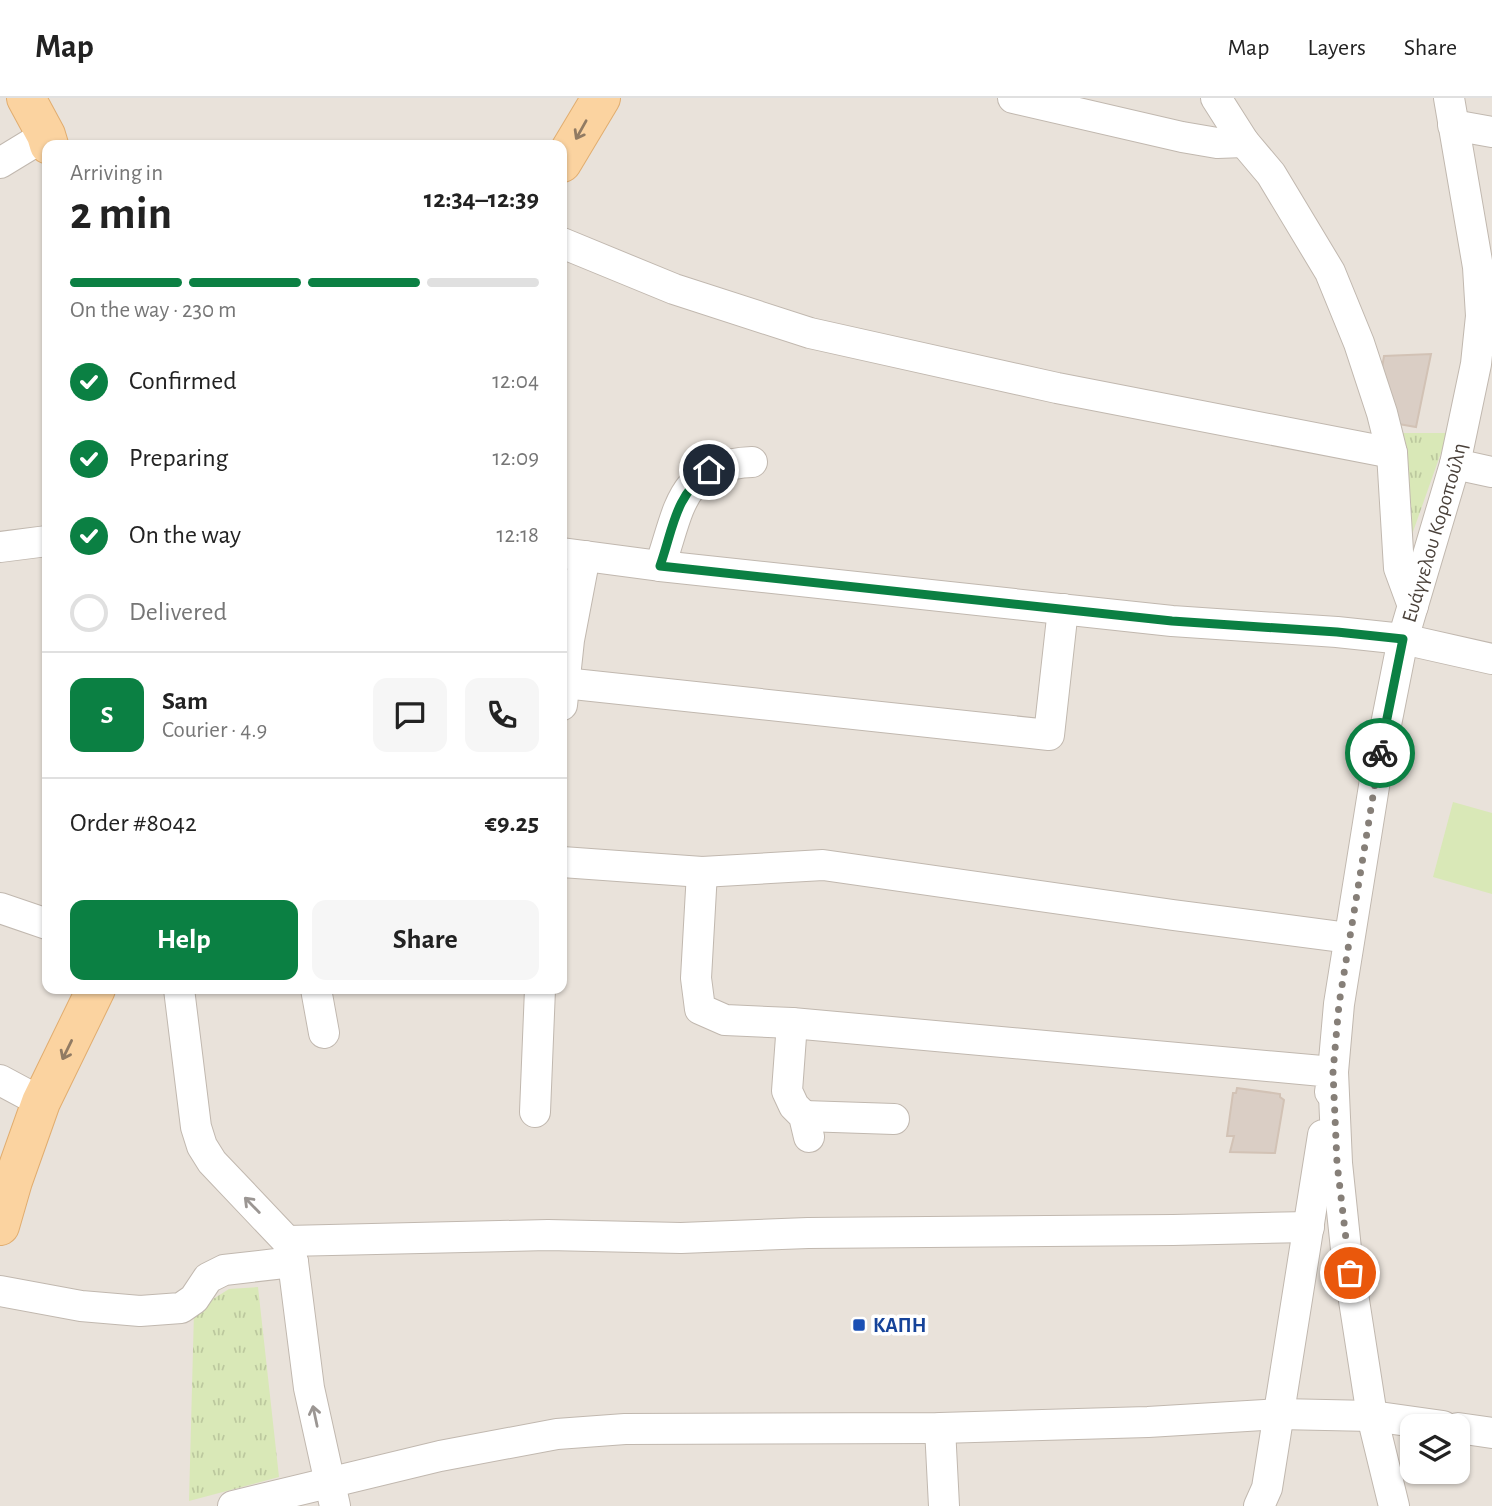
<!DOCTYPE html>
<html lang="en">
<head>
<meta charset="utf-8">
<style>
	:root { --surface:#fff; --page:#f6f6f6; --text:#222; --muted:#767676; --line:#e0e0e0; --accent:#0b8043 }
	body { margin:0; font-family:"Alegreya Sans",sans-serif; background:var(--page); color:var(--text); height:100vh; display:flex; flex-direction:column; font-size:26px; white-space:nowrap }
	* { box-sizing:border-box; margin:0 }
	p { font-size:23px; color:var(--muted) }
	.icon { flex:none; width:38px; height:38px; fill:none; stroke:currentColor; stroke-width:2; stroke-linecap:round; stroke-linejoin:round }
	.map { position:relative; flex:1; overflow:hidden }
	.drawer { position:absolute; left:42px; top:42px; width:525px; height:854px; display:flex; flex-direction:column; background:var(--surface); border-radius:14px; box-shadow:0 2px 5px #0004 }
	.drawer>* { flex:none }
	.buttons { position:absolute; left:1400px; top:1316px; display:grid; gap:14px }
	.buttons a { display:grid; place-items:center; width:70px; height:70px; border-radius:14px; background:var(--surface); box-shadow:0 2px 5px #0004; font-size:35px }
	.pin { position:absolute; display:grid; place-items:center; width:60px; height:60px; color:#fff; margin:-30px; border:4px solid #fff; border-radius:50%; box-shadow:0 2px 7px #0007 }
	.courier { position:absolute; display:grid; place-items:center; width:70px; height:70px; margin:-35px; border:5px solid #0b8043; border-radius:50%; background:#fff; color:#222; box-shadow:0 2px 9px #0007 }
	.overview em { font-style:normal; font-weight:600 }
	.overview div { display:flex; flex-direction:column-reverse }
	.overview { display:flex; align-items:center; justify-content:space-between; height:119px; padding:0 28px }
	h1 { font-size:46px; font-weight:600; line-height:52px }
	.bar { display:grid; grid-template-columns:repeat(4,1fr); gap:10px 7px; align-content:center; height:84px; padding:0 28px }
	.bar i { height:9px; border-radius:5px; background:var(--line) }
	.bar .current { background:var(--accent) }
	.bar p { grid-column:span 4 }
	.line { display:flex; align-items:center; gap:18px; padding:0 28px; border-top:2px solid var(--line) }
	.line div { flex:1 }
	.round { display:grid; place-items:center; flex:none; width:74px; height:74px; border-radius:14px; background:var(--page) }
	ol { padding:0 28px; list-style:none }
	li { display:flex; align-items:center; gap:21px; height:77px }
	li p { margin-inline-start:auto }
	li .icon { padding:7px; border-radius:50%; background:var(--accent); color:#fff; stroke-width:4 }
	li:last-child { color:var(--muted) }
	li i { width:38px; height:38px; border:4px solid var(--line); border-radius:50% }
	.primary-button { display:flex; gap:14px; margin-top:auto; padding:14px 28px }
	.primary-button a { flex:1; height:80px; border-radius:14px; background:var(--accent); color:#fff; font-size:28px; font-weight:600; line-height:80px; text-align:center }
	.primary-button a+a { background:var(--page); color:var(--text) }
	header { display:flex; align-items:center; gap:42px; box-sizing:border-box; height:98px; padding:0 35px; background:var(--surface); border-bottom:2px solid var(--line) }
	header strong { font-size:33px }
	nav { display:flex; gap:38px; margin-inline-start:auto; font-size:24px }
	.map>svg:first-child { display:block }
	.residential { fill:#e9e2da; fill-rule:evenodd }
	.grass { fill:url(#grass-tufts) }
	.pitch { fill:#d9e8b7 }
	.building { fill:#dacec5; stroke:#d2c2b5; stroke-width:2 }
	.lines { fill:none; stroke-linecap:round; stroke-linejoin:round }
	.minor-casing { stroke:#c1b8af; stroke-width:32 }
	.major-casing { stroke:#e1ad6f; stroke-width:40 }
	.minor { stroke:#fff; stroke-width:30 }
	.major { stroke:#fbd3a0; stroke-width:38 }
	.oneway { stroke:#917b63 }
	.oneway2 { stroke:#9b9693 }
	.done { stroke:#867f78; stroke-width:7; stroke-dasharray:0 12.6 }
	.route { stroke:#0b8043; stroke-width:9 }
	.transit-dot { fill:#1a4fb4; stroke:#fff; stroke-width:2.5 }
	.labels { text-anchor:middle; dominant-baseline:central; stroke-width:7; stroke-linejoin:round; paint-order:stroke }
	.street-label { font-size:21px; fill:#4a413a; stroke:#fff }
	.transit-label { font-size:21px; font-weight:bold; fill:#164399; stroke:#fff; text-anchor:start }
</style>
</head>
<body>
<header>
<strong>Map</strong>
<nav><a>Map</a><a>Layers</a><a>Share</a></nav>
</header>
<div class="map">
<svg width="1492" height="1408" viewBox="0 0 1492 1408">
	<defs>
		<pattern id="grass-tufts" width="24" height="20" patternUnits="userSpaceOnUse" patternTransform="scale(1.75)"><rect width="24" height="20" fill="#d9e8b7"/><path d="M3 7l-1-3M5 7V3M7 7l1-3M15 17l-1-3M17 17v-4M19 17l1-3" fill="none" stroke="#bcc89e"/></pattern>
	</defs>
	<rect width="100%" height="100%" fill="#f5f1ec"/>
	<!-- residential -->
	<path class="residential" d="M0 0H1492V1408H0ZM47 47H562V891H47ZM1412 1328H1458V1374H1412Z"/>
	<!-- grass -->
	<path class="grass" d="M1400 335H1448L1409 445Z
		M258 1189 279 1379 189 1403 194 1213 229 1191Z"/>
	<!-- pitch -->
	<path class="pitch" d="M1453 704 1492 715V796L1433 779Z"/>
	<!-- building -->
	<path class="building" d="M1431 256 1416 329 1387 324 1381 276 1384 258Z
		M1237 990 1280 996V999L1284 1002 1275 1055 1230 1054 1234 1038H1227L1233 995H1236Z"/>
	<g class="lines">
		<defs>
			<g id="minor">
				<path d="M1013 0 1182 39 1217 45 1244 44"/>
				<path d="M1216 0 1244 44 1271 76 1330 174 1359 245 1382 315 1392 355 1399 470 1413 508"/>
				<path d="M1453 27 1492 34"/>
				<path d="M0 65 46 37"/>
				<path d="M562 145 674 191 810 235 1057 290 1392 355"/>
				<path d="M1455 366 1492 374"/>
				<path d="M0 449 47 443"/>
				<path d="M562 455 660 468 1172 523 1337 534 1403 541 1492 561"/>
				<path d="M660 468C680 411 679 367 752 364"/>
				<path d="M564 585 1049 637 1063 511"/>
				<path d="M562 607 569 542 585 458"/>
				<path d="M562 764 702 774 823 767 1173 817 1349 840"/>
				<path d="M702 774 696 880 700 911 725 922 792 925 1333 974 1330 994"/>
				<path d="M0 810 47 826"/>
				<path d="M179 891 196 1029 202 1048 212 1064 287 1143 293 1164 309 1290 335 1408"/>
				<path d="M316 891 324 935"/>
				<path d="M792 925 787 993 794 1008 804 1018 809 1039"/>
				<path d="M0 982 41 1004"/>
				<path d="M535 1014 540 891"/>
				<path d="M804 1018 894 1021"/>
				<path d="M287 1143 548 1137 681 1140 808 1135 1173 1132 1309 1129"/>
				<path d="M0 1193 81 1208 140 1213 181 1210 194 1201 208 1180 224 1172 293 1164"/>
				<path d="M940 1330 944 1408"/>
				<path d="M1458 1330 1492 1335"/>
				<path d="M233 1408 440 1358 557 1336 625 1331 940 1330 1148 1324 1279 1316 1372 1318 1443 1328"/>
				<path d="M1259 1408 1267 1390 1323 1037"/>
				<path id="s1" d="M1394 1408 1372 1318 1346 1151 1337 1065 1333 974 1339 906 1375 682 1403 541 1455 366 1476 266 1481 218 1478 169 1449 0"/>
			</g>
			<path id="major" d="M26 0 46 37 49 47
				M562 65 601 0
				M0 1128 13 1083 41 1004 96 891"/>
		</defs>
		<!-- minor casing -->
		<use href="#minor" class="minor-casing"/>
		<!-- major casing -->
		<use href="#major" class="major-casing"/>
		<!-- minor -->
		<use href="#minor" class="minor"/>
		<!-- major -->
		<use href="#major" class="major"/>
	</g>
	<!-- one-way arrows -->
	<defs><path id="oneway-shaft" d="M-6 0H5M1.5-3L5.5 0L1.5 3" fill="none" stroke-width="1.6" stroke-linecap="round" stroke-linejoin="round" transform="scale(1.75)"/></defs>
	<g class="oneway">
		<use href="#oneway-shaft" transform="translate(581 32) rotate(119)"/>
		<use href="#oneway-shaft" transform="translate(67 952) rotate(116)"/>
	</g>
	<g class="oneway2">
		<use href="#oneway-shaft" transform="translate(252 1107) rotate(-134)"/>
		<use href="#oneway-shaft" transform="translate(315 1318) rotate(-102)"/>
	</g>
	<g class="lines">
		<!-- done -->
		<path class="done" d="M1350 1175 1337 1065 1333 974 1339 906 1380 655"/>
		<!-- route -->
		<path class="route" d="M709 372C674 400 674 428 660 468L1172 523 1337 534 1403 541 1380 655"/>
	</g>
	<!-- markers -->
	<rect class="transit-dot" x="852" y="1220" width="14" height="14" rx="3.5"/>
	<g class="labels">
		<!-- street labels -->
		<g class="street-label">
			<text stroke="none"><textPath href="#s1" startOffset="989">Ευάγγελου Κοροπούλη</textPath></text>
		</g>
		<!-- transit labels -->
		<g class="transit-label">
			<text x="873" y="1227">ΚΑΠΗ</text>
		</g>
	</g>
</svg>
<div class="buttons">
<a><svg class="icon" aria-label="layers" viewBox="0 0 24 24"><path d="M12 4l9 5-9 5-9-5zM3 14l9 5 9-5"/></svg></a>
</div>
<div class="pin" style="left:1350px;top:1175px;background:#ea580c"><svg class="icon" aria-label="bag" viewBox="0 0 24 24"><path d="M5 8h14l-1 12H6zM9 8a3 3 0 0 1 6 0"/></svg></div>
<div class="pin" style="left:709px;top:372px;background:#1f2937"><svg class="icon" aria-label="home" viewBox="0 0 24 24"><path d="M3 11l9-7 9 7M6 9v11h12V9"/></svg></div>
<div class="courier" style="left:1380px;top:655px"><svg class="icon" aria-label="bike" viewBox="0 0 24 24"><circle cx="6" cy="16" r="4"/><circle cx="18" cy="16" r="4"/><path d="M6 16l4-8h5l3 8M10 8l3 8H6M13 5h3"/></svg></div>
<section class="drawer">
<div class="overview"><div><h1>2 min</h1><p>Arriving in</p></div><em>12:34–12:39</em></div>
<div class="bar"><i class="current"></i><i class="current"></i><i class="current"></i><i></i><p>On the way · 230 m</p></div>
<ol>
<li><svg class="icon" aria-label="check" viewBox="0 0 24 24"><path d="M5 12l5 5 9-10"/></svg>Confirmed<p>12:04</p></li>
<li><svg class="icon" aria-label="check" viewBox="0 0 24 24"><path d="M5 12l5 5 9-10"/></svg>Preparing<p>12:09</p></li>
<li><svg class="icon" aria-label="check" viewBox="0 0 24 24"><path d="M5 12l5 5 9-10"/></svg>On the way<p>12:18</p></li>
<li><i></i>Delivered</li>
</ol>
<div class="line" style="height:126px"><b class="round" style="background:var(--accent);color:#fff">S</b><div><b>Sam</b><p>Courier · 4.9</p></div><a class="round"><svg class="icon" aria-label="chat" viewBox="0 0 24 24"><path d="M4 5h16v11H9l-5 4z"/></svg></a><a class="round"><svg class="icon" aria-label="phone" viewBox="0 0 24 24"><path d="M5 4h4l2 5-3 2q2 4 5 5l2-3 5 2v4C11 20 4 13 5 4z"/></svg></a></div>
<div class="line" style="height:91px"><div>Order #8042</div><b>€9.25</b></div>
<div class="primary-button"><a>Help</a><a>Share</a></div>
</section>
</div>
</body>
</html>
